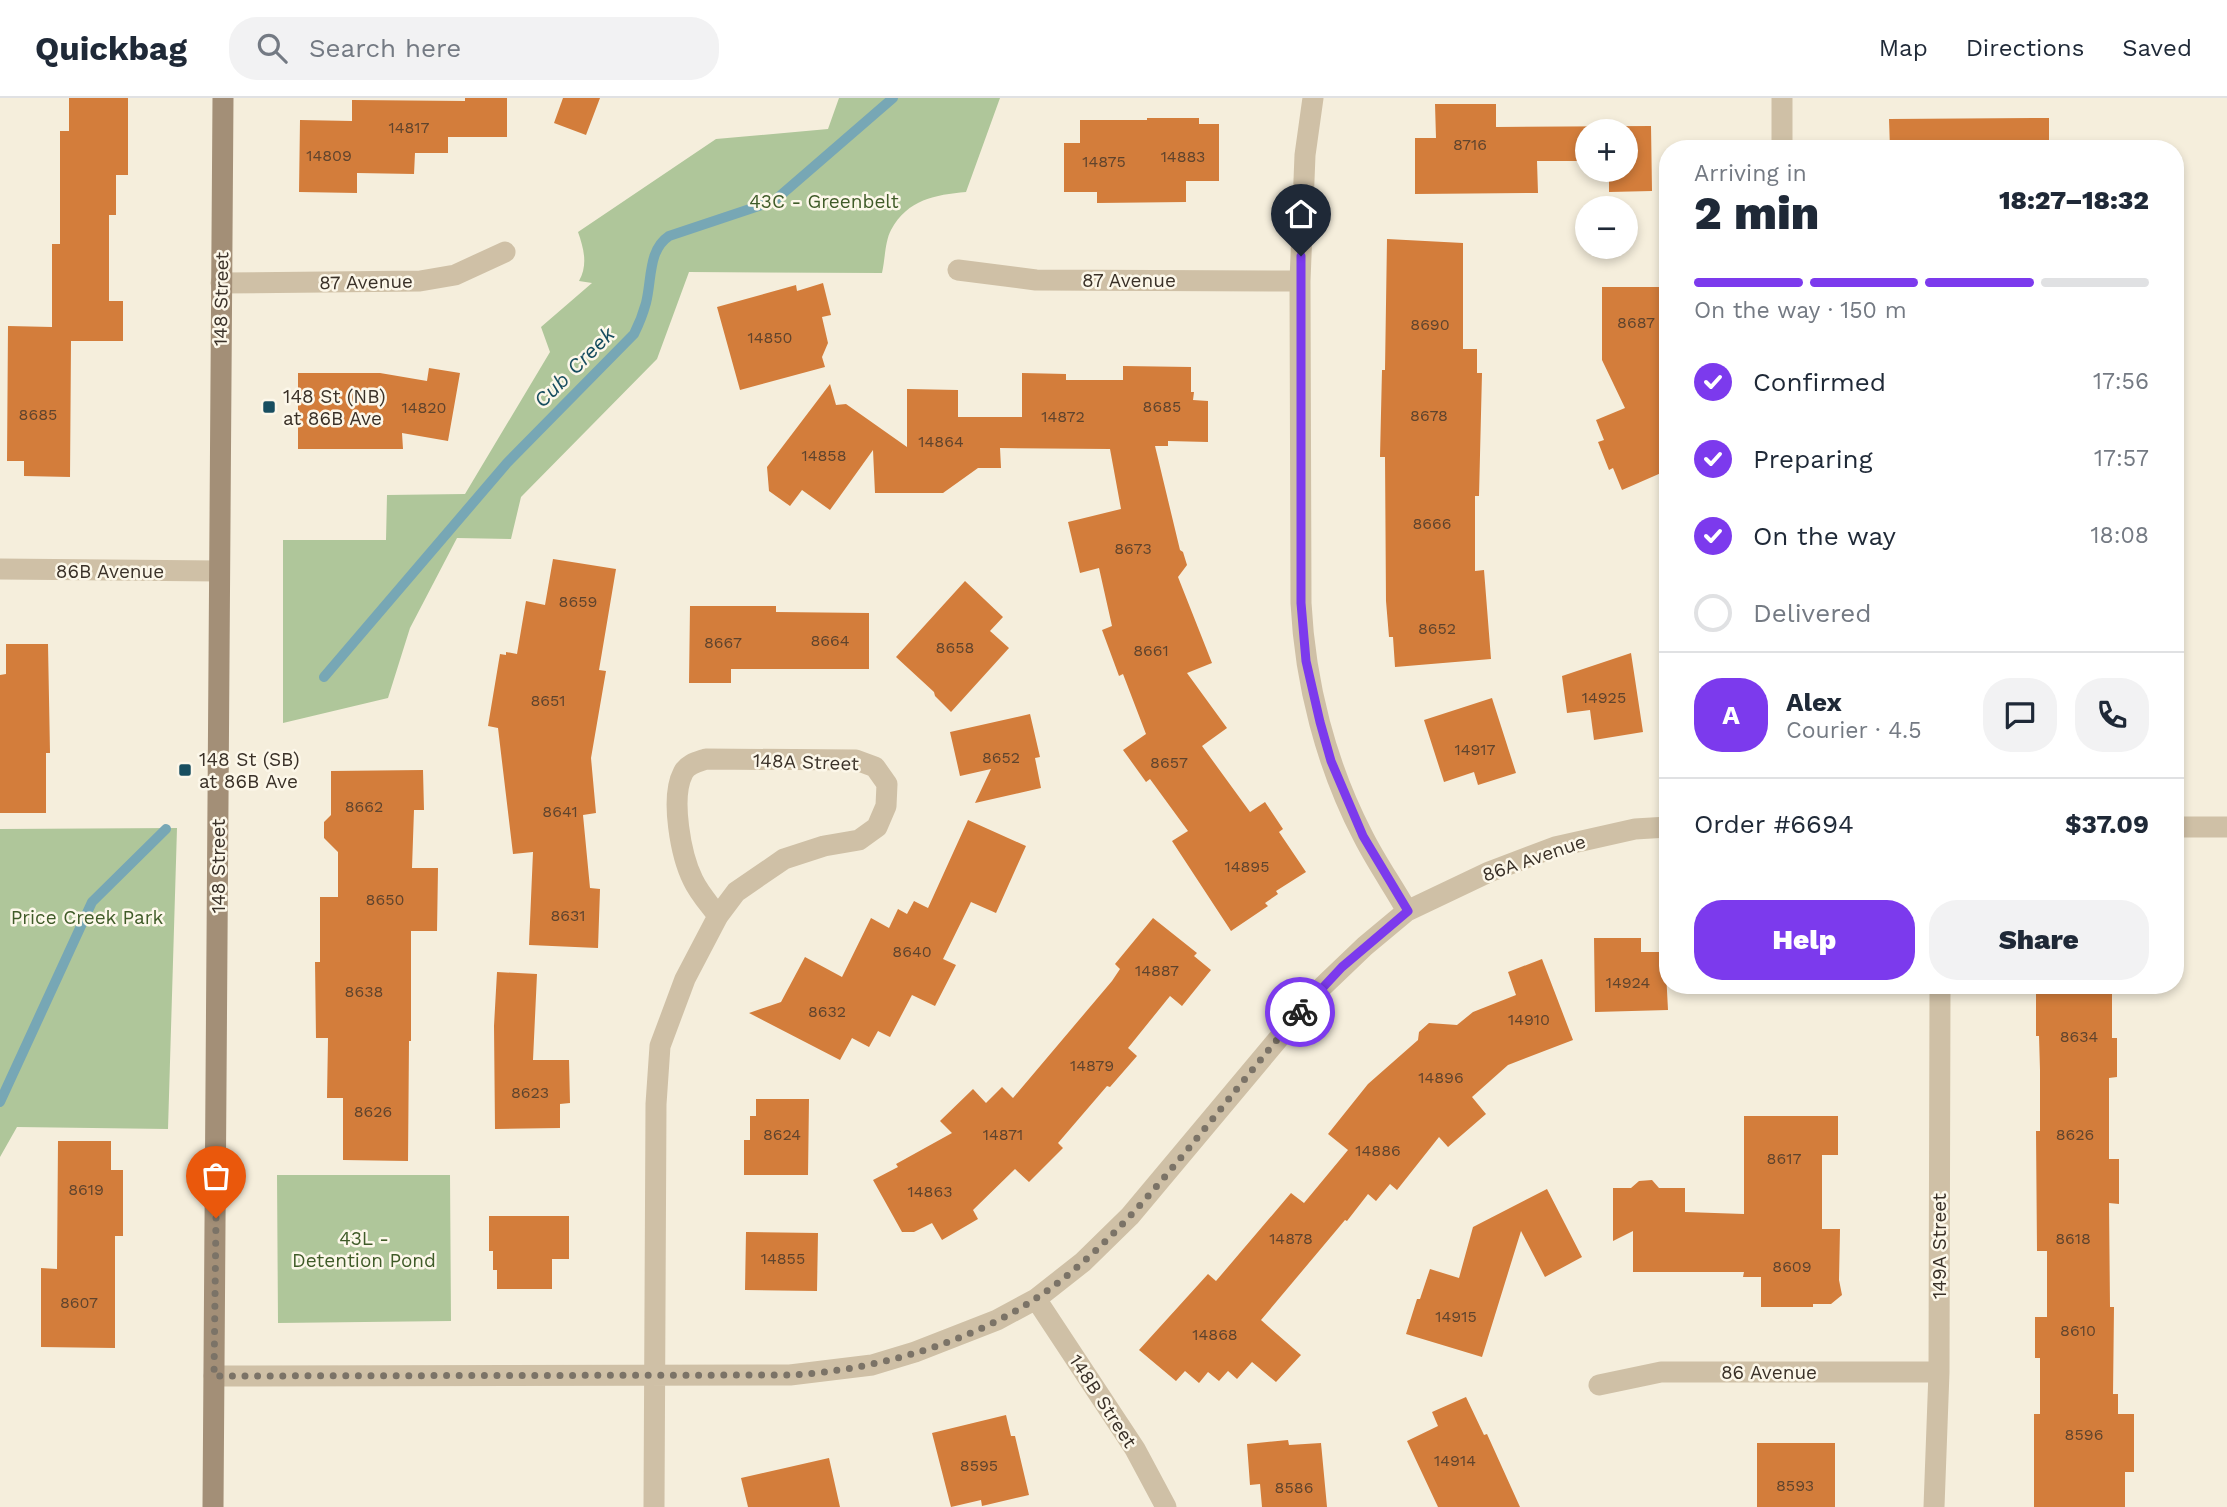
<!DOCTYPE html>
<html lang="en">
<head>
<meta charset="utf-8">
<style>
	:root { --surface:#fff; --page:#f2f2f3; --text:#1f2937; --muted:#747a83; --line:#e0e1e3; --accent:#7c3aed }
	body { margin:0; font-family:"Work Sans",sans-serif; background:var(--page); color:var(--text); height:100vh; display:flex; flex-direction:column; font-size:26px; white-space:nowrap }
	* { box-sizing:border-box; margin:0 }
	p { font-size:23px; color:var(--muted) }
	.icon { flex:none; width:38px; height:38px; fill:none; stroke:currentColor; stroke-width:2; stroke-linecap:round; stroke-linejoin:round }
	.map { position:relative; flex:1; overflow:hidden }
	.details { position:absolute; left:1659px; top:42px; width:525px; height:854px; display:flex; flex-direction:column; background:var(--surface); border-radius:28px; box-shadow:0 4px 10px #0003 }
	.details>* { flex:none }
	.controls { position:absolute; left:1575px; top:21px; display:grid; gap:14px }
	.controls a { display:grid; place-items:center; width:63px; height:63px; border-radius:50%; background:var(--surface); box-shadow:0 4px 10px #0003; font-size:35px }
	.pin { position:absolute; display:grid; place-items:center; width:60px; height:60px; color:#fff; margin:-72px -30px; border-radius:50% 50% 50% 0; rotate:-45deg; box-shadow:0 0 7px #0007 }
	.pin .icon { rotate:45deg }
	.courier { position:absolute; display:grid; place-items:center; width:70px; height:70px; margin:-35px; border:5px solid #7c3aed; border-radius:50%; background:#fff; color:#222; box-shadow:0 2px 9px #0007 }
	.headline em { font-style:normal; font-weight:800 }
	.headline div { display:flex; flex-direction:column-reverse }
	.headline { display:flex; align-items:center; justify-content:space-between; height:119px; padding:0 35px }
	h1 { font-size:46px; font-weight:800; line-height:52px }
	.bar { display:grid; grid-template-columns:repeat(4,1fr); gap:10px 7px; align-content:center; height:84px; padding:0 35px }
	.bar i { height:9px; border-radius:5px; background:var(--line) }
	.bar .active { background:var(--accent) }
	.bar p { grid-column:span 4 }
	.line { display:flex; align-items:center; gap:18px; padding:0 35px; border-top:2px solid var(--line) }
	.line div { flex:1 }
	.round { display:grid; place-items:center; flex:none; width:74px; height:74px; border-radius:28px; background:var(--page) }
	ol { padding:0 35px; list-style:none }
	li { display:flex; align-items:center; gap:21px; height:77px }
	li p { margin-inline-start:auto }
	li .icon { padding:7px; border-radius:50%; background:var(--accent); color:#fff; stroke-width:4 }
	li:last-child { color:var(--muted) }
	li i { width:38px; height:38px; border:4px solid var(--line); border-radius:50% }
	.button { display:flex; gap:14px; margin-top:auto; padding:14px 35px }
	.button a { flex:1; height:80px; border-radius:28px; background:var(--accent); color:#fff; font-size:28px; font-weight:800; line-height:80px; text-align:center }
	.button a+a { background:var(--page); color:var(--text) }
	header { display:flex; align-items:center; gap:42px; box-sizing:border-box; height:98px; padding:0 35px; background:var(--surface); border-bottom:2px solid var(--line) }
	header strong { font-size:33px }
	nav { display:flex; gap:38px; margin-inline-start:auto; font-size:24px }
	.search { width:490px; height:63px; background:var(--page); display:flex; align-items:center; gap:18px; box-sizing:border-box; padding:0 24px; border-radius:28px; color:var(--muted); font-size:26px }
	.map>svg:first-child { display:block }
	.green { fill:#afc69a }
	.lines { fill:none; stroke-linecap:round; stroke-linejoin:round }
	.stream { stroke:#77a7b5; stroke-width:10 }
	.building { fill:#d37d3b }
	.street { stroke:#cfc0a6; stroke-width:21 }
	.secondary { stroke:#a38f77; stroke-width:21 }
	.done { stroke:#7b7367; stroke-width:7; stroke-dasharray:0 12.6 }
	.route { stroke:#7c3aed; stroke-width:9 }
	.poi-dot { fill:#184e60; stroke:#fcf7e9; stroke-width:2.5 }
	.labels { text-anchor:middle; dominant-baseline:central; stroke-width:5; stroke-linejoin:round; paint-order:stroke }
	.number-label { font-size:16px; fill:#60442d }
	.park-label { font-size:19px; fill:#3f5b28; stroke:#fcf7e9 }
	.street-label { font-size:19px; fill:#3a3128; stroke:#fcf7e9 }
	.poi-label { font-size:19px; fill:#3a3128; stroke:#fcf7e9; text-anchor:start }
	.water-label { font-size:21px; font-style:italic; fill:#184e60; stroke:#fcf7e9 }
</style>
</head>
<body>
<header>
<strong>Quickbag</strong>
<div class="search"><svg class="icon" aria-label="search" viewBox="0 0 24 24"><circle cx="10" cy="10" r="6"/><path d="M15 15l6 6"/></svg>Search here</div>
<nav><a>Map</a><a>Directions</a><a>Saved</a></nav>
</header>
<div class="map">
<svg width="2227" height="1409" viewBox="0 0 2227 1409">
	<rect width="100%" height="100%" fill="#f5eedc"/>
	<!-- green -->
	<path class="green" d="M839 0H1000L966 94C935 97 908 101 891 132 885 143 885 162 882 175L689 174 657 261 521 399 511 441 457 440 410 530 388 600 283 625V442H386L387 397 465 396 550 254 541 229 592 185 579 183C588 167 584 151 578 134L716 41 828 31Z
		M177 730 168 1031 17 1029 0 1059V731Z
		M277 1077H450L451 1223 278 1225Z"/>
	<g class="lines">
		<!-- stream -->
		<path class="stream" d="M324 579 507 365 634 236C639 226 643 216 646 205 652 181 648 152 669 138L774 103 893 0
			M0 1004 92 804 166 731"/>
	</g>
	<!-- building -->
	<path class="building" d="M69 0H128V77H116V117H109V203H123V243H71L70 379 24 378V363H7L8 228 52 229V146H60V33H69Z
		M465 0H507V39H448V55H415L414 76 357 75V95L299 94 300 22 352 23V2L465 3Z
		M563 0H600L586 37 554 25Z
		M1435 6H1496V29L1651 28 1652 93 1609 94V72H1626V33H1587V63H1537L1538 95 1415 96V40H1436Z
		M1147 20H1199V26H1219V83H1186V104L1097 105V94H1064V45H1080V22H1147Z
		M2049 20V51H1890L1889 21Z
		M1387 141 1463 145V251H1477V275H1482L1479 398H1475V473L1484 472 1491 561 1395 569 1393 539H1389L1386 503 1385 359H1380L1382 272H1385Z
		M823 185 831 217 822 219 828 245 822 259 825 269 740 292 717 209 796 187 797 193Z
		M1602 189H1668V372L1622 392 1613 370 1609 372 1598 344 1604 342 1596 322 1625 310 1602 262Z
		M1123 268 1191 269V294H1194L1193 302 1208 303V344L1168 343V348H1155L1180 452 1183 454 1187 467 1178 479 1212 565 1187 575 1227 630 1202 648 1250 714 1265 704 1283 731 1279 734 1306 774 1276 793 1278 796 1265 805 1268 808 1231 833 1172 743 1188 733 1150 681 1146 684 1123 652 1146 636 1123 576 1119 578 1102 532 1112 528 1099 470 1080 475 1068 424 1121 411 1110 351 1000 350 1001 370H978L943 395H875L873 352 830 412 802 392 790 408 769 393 767 369 830 286 836 307 846 306 907 349V291L958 292V319H1022V275L1066 276V282H1123Z
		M429 270 460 275 448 343 402 335 403 351H298V275H380L427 283Z
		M553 461 616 471 599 572 606 573 591 660 596 715 583 717 590 790 600 791 598 850 529 847 533 754 513 756 498 630 488 628 500 556 506 557V554L517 556 526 503 545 507Z
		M965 483 1003 519 990 533 1009 550 951 614 935 598 934 594 896 559Z
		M690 508H776V514L869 515V571H731V585H689Z
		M6 546H48L50 655H46V715H0V577L6 576Z
		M1631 555 1643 634 1594 642 1590 612 1567 615 1562 578Z
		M1492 600 1516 675 1478 687 1474 674 1444 684 1424 622Z
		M1030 616 1040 659 1035 660 1041 690 975 705 991 671 960 678 950 634Z
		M423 672 424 712H414L412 770H438L437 833H411V943H409L408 1063 343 1062V1000H327L328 940H316L315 864H320V799H338V754L324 740V724L331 717V673Z
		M968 722 1026 748 996 815 971 804 943 861 956 867 935 908 912 897 890 939 878 933 869 949 852 940 840 962 749 915 781 904 805 859 842 879 871 820 889 830 898 811 907 816 914 803 928 810Z
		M1153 820 1197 855 1194 858 1211 872 1182 908 1170 898 1128 950 1137 958 1110 989 1107 988 1058 1045 1063 1050 1029 1084 1015 1071 973 1112 978 1121 942 1142 932 1125 914 1134H902L873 1082 898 1069 896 1066 952 1035 940 1023 973 991 986 1005 1002 989 1013 1000 1112 883 1120 871 1115 866Z
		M1594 840H1641V854H1665L1668 912 1595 914Z
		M1542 861 1573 942 1508 967 1472 999 1486 1016 1448 1049 1439 1039 1397 1092 1390 1086 1376 1103 1368 1096 1347 1123 1345 1122 1261 1222 1301 1257 1276 1284 1252 1264 1237 1281 1228 1273 1219 1283 1208 1274 1199 1285 1185 1273 1176 1283 1139 1252 1208 1176 1216 1183 1291 1095 1304 1105 1348 1052 1328 1036 1368 986 1418 942 1419 934 1429 925 1457 927 1473 914 1516 897 1508 874Z
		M497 874 537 876 533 962H569L570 1005 560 1006V1030L495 1031 494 928Z
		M2036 894H2112V940H2117V979L2109 980V1061H2119V1106L2109 1105 2110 1209H2114L2113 1296H2118V1316H2134V1374H2125V1409H2034V1316H2040V1260H2035V1219H2047V1153H2037L2036 1033H2040V972L2039 938H2036Z
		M756 1001H809L808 1077H744V1042H750V1018H756Z
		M1744 1018H1838V1057H1822V1131H1840L1839 1182 1842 1197 1831 1206H1813V1209H1761V1179H1743L1744 1174H1633V1133L1613 1143V1090H1631L1639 1083 1652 1082 1659 1090H1685V1114L1744 1116Z
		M58 1043H111V1072H123V1138H115V1250L41 1249V1170L57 1171Z
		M1547 1091 1582 1159 1545 1179 1521 1133 1482 1259 1406 1236 1417 1201H1420L1430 1171 1459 1180 1473 1129Z
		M489 1118H569V1161H552V1191H497V1172H493V1153H489Z
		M746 1134 818 1135 817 1193 745 1192Z
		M1466 1299 1484 1337 1487 1336 1520 1409H1438L1407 1343 1438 1328 1432 1314Z
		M1006 1317 1011 1338H1015L1029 1397 982 1408 981 1402 951 1409 932 1335Z
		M1288 1342 1289 1347 1321 1345 1327 1409H1262L1260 1386 1250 1387 1247 1346Z
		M1757 1345H1835V1409H1757Z
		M829 1360 840 1409H748L741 1380Z"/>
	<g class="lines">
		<!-- street -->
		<path class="street" d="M1313 0 1305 57 1300 183 1301 505C1305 585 1326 667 1363 738 1376 764 1393 788 1407 813
			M1782 0V51
			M958 172 1036 182 1300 183
			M221 185 420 183 455 177 505 154
			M0 471 219 473
			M2175 729H2227
			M1036 1201 1135 1351 1166 1409
			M214 1278 790 1277 872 1267 915 1254 997 1222 1036 1201 1083 1164 1130 1118 1320 891 1365 848 1407 813 1489 774 1555 749 1635 731 1668 729
			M1599 1287 1661 1274H1939
			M654 1409 656 1006 660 948 685 881 718 818 736 794 784 761 824 748 859 742 877 729 886 708 887 686 875 669 856 662 706 661C697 664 687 666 683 675 670 700 681 758 693 782 699 795 710 807 718 818
			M1934 1409 1939 1274 1940 887"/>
		<!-- secondary -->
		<path class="secondary" d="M213 1409 223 0"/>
	</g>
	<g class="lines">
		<!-- done -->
		<path class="done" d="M216 1120 214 1278 790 1277C871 1273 967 1246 1035 1201 1097 1160 1146 1102 1193 1045 1229 1001 1264 957 1300 914"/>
		<!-- route -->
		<path class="route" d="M1300 914 1342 869 1408 813 1363 738 1331 663 1320 624 1306 563 1301 505V158"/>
	</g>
	<!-- markers -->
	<g class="poi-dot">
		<rect x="262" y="302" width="14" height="14" rx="3.5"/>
		<rect x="178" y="665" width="14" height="14" rx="3.5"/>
	</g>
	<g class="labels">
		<!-- number labels -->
		<g class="number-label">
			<text x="409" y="29">14817</text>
			<text x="1470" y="46">8716</text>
			<text x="329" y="57">14809</text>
			<text x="1183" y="58">14883</text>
			<text x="1104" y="63">14875</text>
			<text x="1636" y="224">8687</text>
			<text x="1430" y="226">8690</text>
			<text x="770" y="239">14850</text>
			<text x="1162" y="308">8685</text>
			<text x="424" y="309">14820</text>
			<text x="38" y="316">8685</text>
			<text x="1429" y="317">8678</text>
			<text x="1063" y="318">14872</text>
			<text x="941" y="343">14864</text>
			<text x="824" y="357">14858</text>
			<text x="1432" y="425">8666</text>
			<text x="1133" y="450">8673</text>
			<text x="578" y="503">8659</text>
			<text x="1437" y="530">8652</text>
			<text x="830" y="542">8664</text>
			<text x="723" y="544">8667</text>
			<text x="955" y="549">8658</text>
			<text x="1151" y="552">8661</text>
			<text x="1604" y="599">14925</text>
			<text x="548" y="602">8651</text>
			<text x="1475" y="651">14917</text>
			<text x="1001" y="659">8652</text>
			<text x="1169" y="664">8657</text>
			<text x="364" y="708">8662</text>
			<text x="560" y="713">8641</text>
			<text x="1247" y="768">14895</text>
			<text x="385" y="801">8650</text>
			<text x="568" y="817">8631</text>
			<text x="912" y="853">8640</text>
			<text x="1157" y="872">14887</text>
			<text x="1628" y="884">14924</text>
			<text x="364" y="893">8638</text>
			<text x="827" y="913">8632</text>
			<text x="1529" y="921">14910</text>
			<text x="2079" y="938">8634</text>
			<text x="1092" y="967">14879</text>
			<text x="1441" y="979">14896</text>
			<text x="530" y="994">8623</text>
			<text x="373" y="1013">8626</text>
			<text x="782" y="1036">8624</text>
			<text x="1003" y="1036">14871</text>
			<text x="2075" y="1036">8626</text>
			<text x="1378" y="1052">14886</text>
			<text x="1784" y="1060">8617</text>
			<text x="86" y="1091">8619</text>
			<text x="930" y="1093">14863</text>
			<text x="1291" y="1140">14878</text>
			<text x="2073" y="1140">8618</text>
			<text x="783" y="1160">14855</text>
			<text x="1792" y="1168">8609</text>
			<text x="79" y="1204">8607</text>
			<text x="1456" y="1218">14915</text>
			<text x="2078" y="1232">8610</text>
			<text x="1215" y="1236">14868</text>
			<text x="2084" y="1336">8596</text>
			<text x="1455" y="1362">14914</text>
			<text x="979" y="1367">8595</text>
			<text x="1795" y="1387">8593</text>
			<text x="1294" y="1389">8586</text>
		</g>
		<!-- park labels -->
		<g class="park-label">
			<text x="824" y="103">43C - Greenbelt</text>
			<text x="87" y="819">Price Creek Park</text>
			<text x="364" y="1140">43L -<tspan x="364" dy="22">Detention Pond</tspan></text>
		</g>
		<!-- street labels -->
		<g class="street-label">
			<text x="1129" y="182">87 Avenue</text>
			<text transform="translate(366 184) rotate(-1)">87 Avenue</text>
			<text transform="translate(221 201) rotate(-89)">148 Street</text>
			<text x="110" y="473">86B Avenue</text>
			<text transform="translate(806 664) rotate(2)">148A Street</text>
			<text transform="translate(1534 760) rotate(-19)">86A Avenue</text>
			<text transform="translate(218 768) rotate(-90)">148 Street</text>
			<text transform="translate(1939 1148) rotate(-90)">149A Street</text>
			<text x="1769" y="1274">86 Avenue</text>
			<text transform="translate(1103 1303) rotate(57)">148B Street</text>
		</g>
		<!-- poi labels -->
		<g class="poi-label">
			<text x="283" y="298">148 St (NB)<tspan x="283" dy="22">at 86B Ave</tspan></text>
			<text x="199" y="661">148 St (SB)<tspan x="199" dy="22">at 86B Ave</tspan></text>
		</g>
		<!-- water labels -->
		<g class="water-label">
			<text transform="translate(574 269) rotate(-45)">Cub Creek</text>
		</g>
	</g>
</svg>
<div class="controls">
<a>+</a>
<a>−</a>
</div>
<div class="pin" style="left:216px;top:1120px;background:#ea580c"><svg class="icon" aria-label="bag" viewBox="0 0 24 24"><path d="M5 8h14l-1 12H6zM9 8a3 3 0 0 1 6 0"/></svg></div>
<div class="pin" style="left:1301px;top:158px;background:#1f2937"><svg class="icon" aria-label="home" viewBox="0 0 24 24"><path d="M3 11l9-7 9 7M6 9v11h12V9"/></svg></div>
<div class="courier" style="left:1300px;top:914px"><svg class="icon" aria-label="bike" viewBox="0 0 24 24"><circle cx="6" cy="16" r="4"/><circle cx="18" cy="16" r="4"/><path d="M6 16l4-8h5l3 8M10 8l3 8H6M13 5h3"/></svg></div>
<section class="details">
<div class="headline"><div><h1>2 min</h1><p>Arriving in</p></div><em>18:27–18:32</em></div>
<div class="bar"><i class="active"></i><i class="active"></i><i class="active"></i><i></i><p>On the way · 150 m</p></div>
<ol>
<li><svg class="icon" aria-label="check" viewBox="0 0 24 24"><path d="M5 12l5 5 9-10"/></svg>Confirmed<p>17:56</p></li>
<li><svg class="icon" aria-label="check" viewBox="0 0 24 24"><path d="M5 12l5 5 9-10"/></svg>Preparing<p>17:57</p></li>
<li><svg class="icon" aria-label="check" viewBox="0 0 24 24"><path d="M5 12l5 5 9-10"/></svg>On the way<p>18:08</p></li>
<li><i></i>Delivered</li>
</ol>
<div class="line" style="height:126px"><b class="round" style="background:var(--accent);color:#fff">A</b><div><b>Alex</b><p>Courier · 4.5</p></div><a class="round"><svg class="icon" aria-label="chat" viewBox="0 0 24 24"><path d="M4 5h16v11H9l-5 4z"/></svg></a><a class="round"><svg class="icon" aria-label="phone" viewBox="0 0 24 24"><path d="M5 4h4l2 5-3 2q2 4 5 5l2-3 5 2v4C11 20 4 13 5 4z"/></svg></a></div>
<div class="line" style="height:91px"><div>Order #6694</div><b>$37.09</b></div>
<div class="button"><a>Help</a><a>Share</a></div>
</section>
</div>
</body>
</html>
